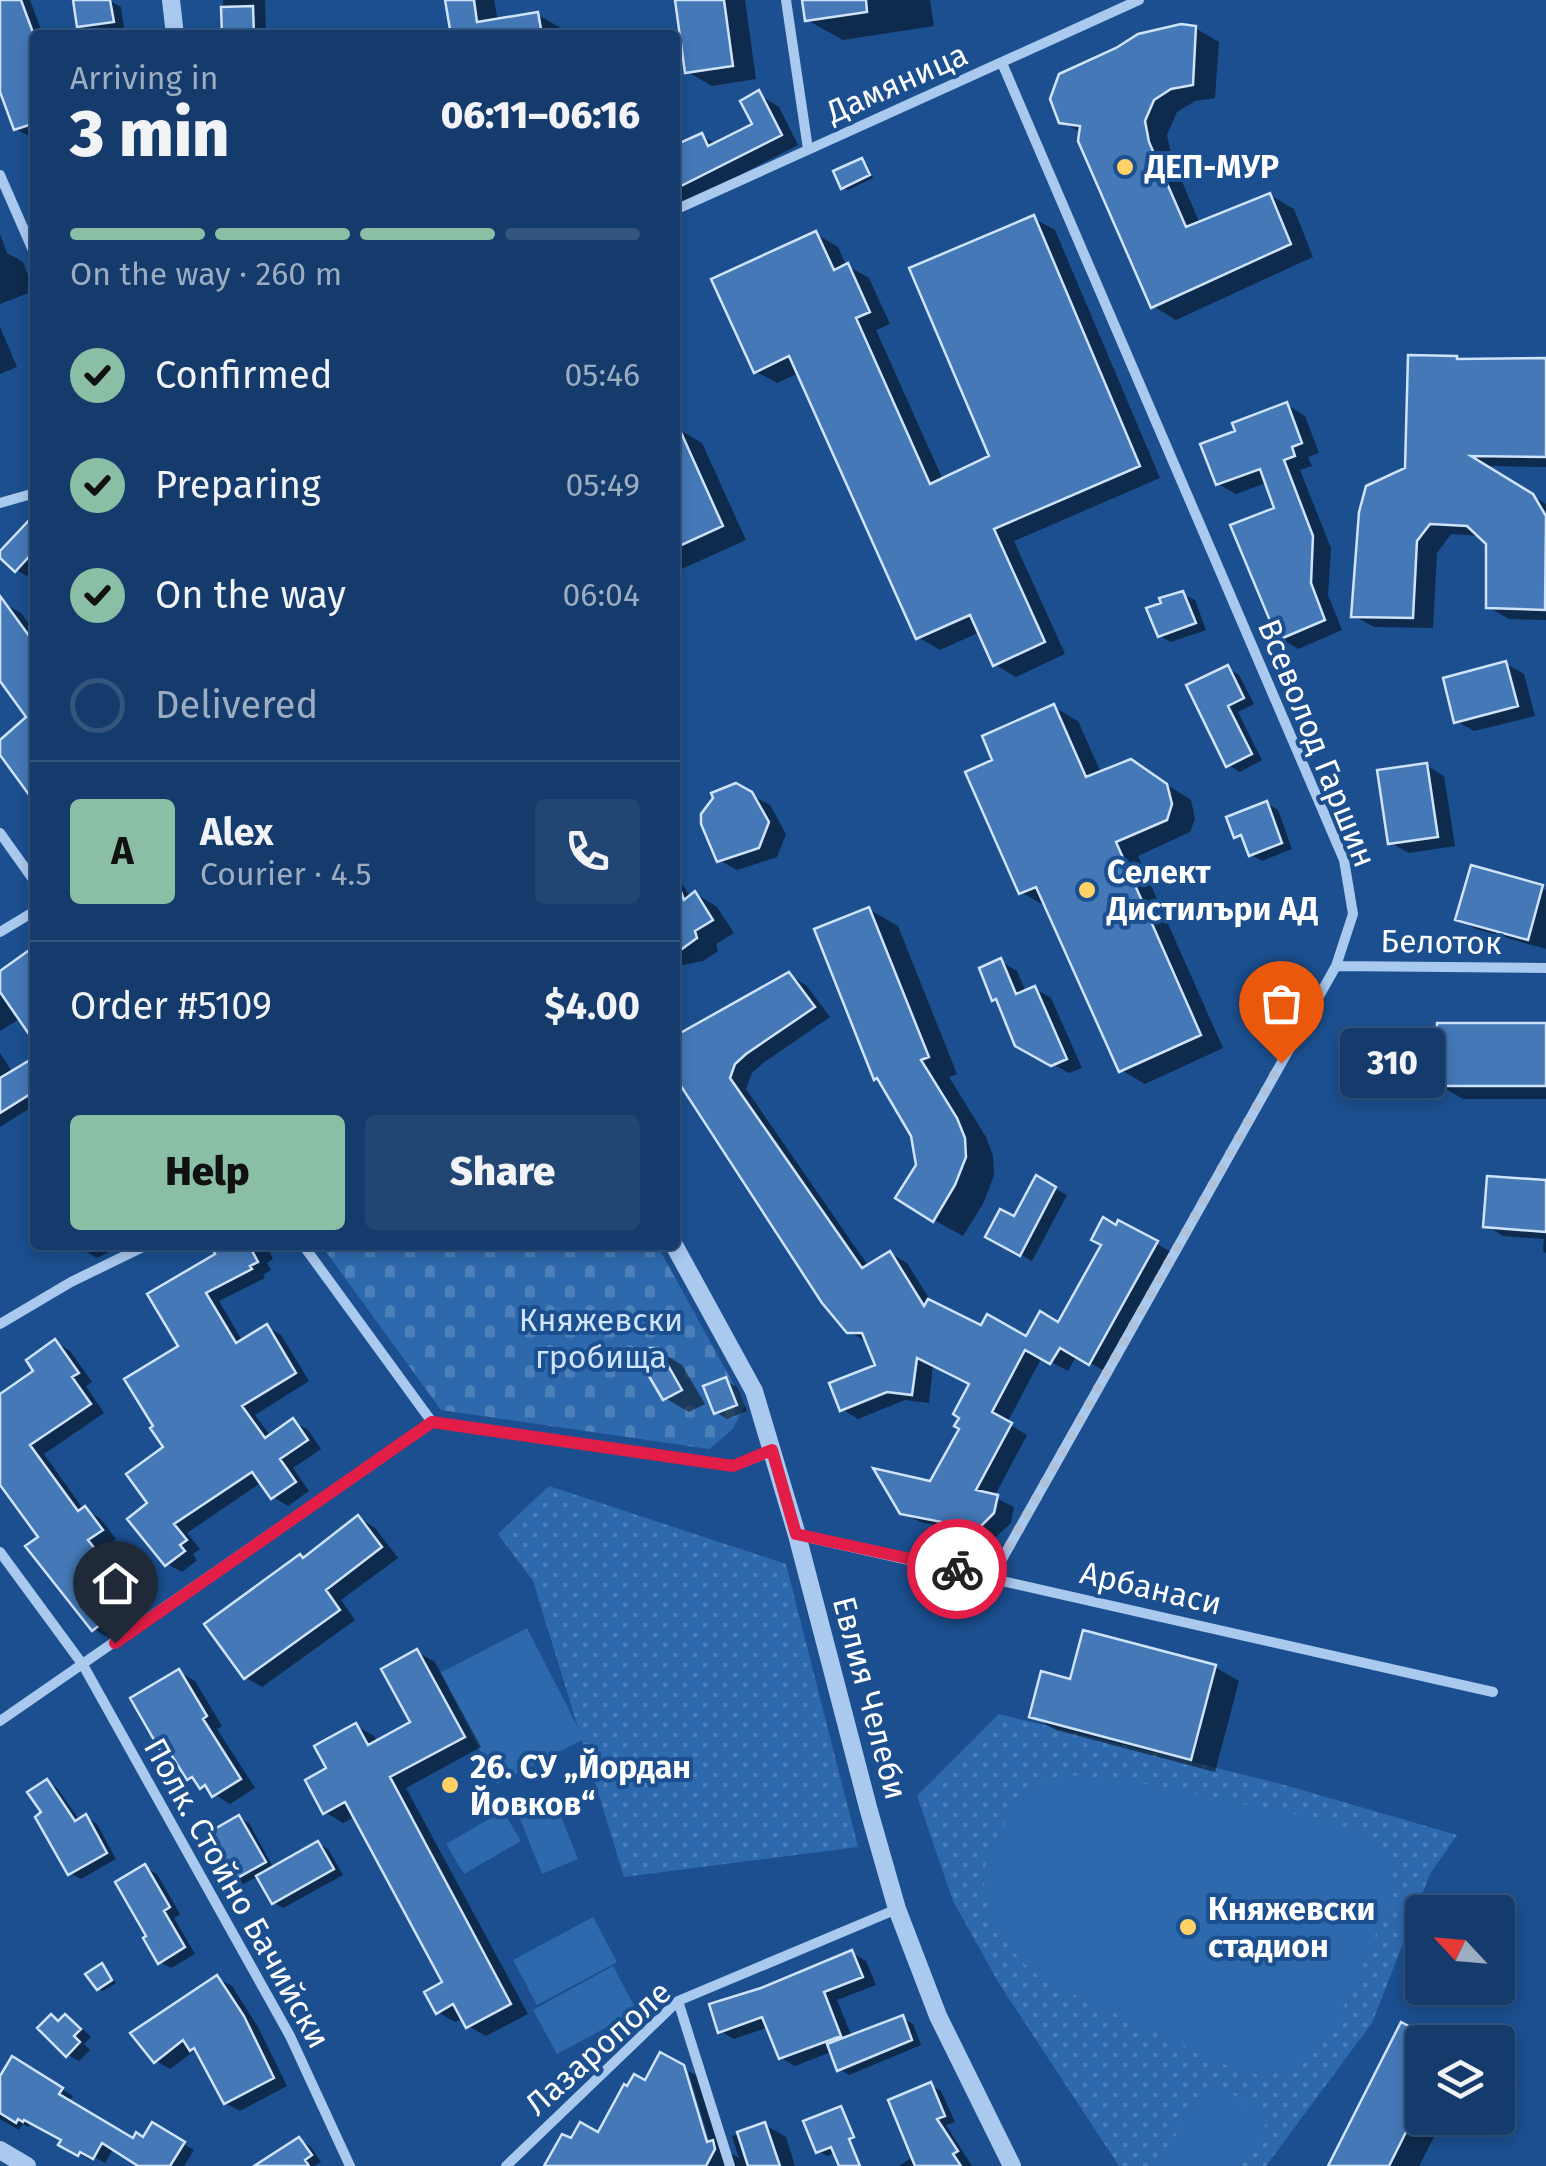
<!DOCTYPE html>
<html lang="en">
<head>
<meta charset="utf-8">
<style>
	:root { --surface:#143b6b; --page:#214673; --text:#f1f3f6; --muted:#9dadc1; --line:#33557e; --accent:#8abfa5 }
	body { margin:0; font-family:"Fira Sans",sans-serif; background:var(--page); color:var(--text); height:100vh; display:flex; flex-direction:column; font-size:38px; white-space:nowrap }
	* { box-sizing:border-box; margin:0 }
	p { font-size:32px; color:var(--muted) }
	.icon { flex:none; width:55px; height:55px; fill:none; stroke:currentColor; stroke-width:2; stroke-linecap:round; stroke-linejoin:round }
	.map { position:relative; flex:1; overflow:hidden }
	.drawer { position:absolute; left:30px; top:30px; width:650px; height:1220px; display:flex; flex-direction:column; background:var(--surface); border-radius:10px; box-shadow:0 5px 15px #0003,0 0 0 2px var(--line) }
	.drawer>* { flex:none }
	.needle { width:65px; rotate:296deg }
	.tools { position:absolute; left:1405px; top:1895px; display:grid; gap:20px }
	.tools a { display:grid; place-items:center; width:110px; height:110px; border-radius:10px; background:var(--surface); box-shadow:0 5px 15px #0003,0 0 0 2px var(--line); font-size:50px }
	.pin { position:absolute; display:grid; place-items:center; width:85px; height:85px; color:#fff; margin:-102px -42px; border-radius:50% 50% 50% 0; rotate:-45deg; box-shadow:0 0 10px #0007 }
	.pin .icon { rotate:45deg }
	.courier { position:absolute; display:grid; place-items:center; width:100px; height:100px; margin:-50px; border:8px solid #e11d48; border-radius:50%; background:#fff; color:#222; box-shadow:0 2px 12px #0007 }
	.bubble { position:absolute; height:70px; border-radius:10px; background:var(--surface); box-shadow:0 5px 15px #0003,0 0 0 2px var(--line); font-size:32px; font-weight:800; line-height:70px; text-align:center }
	.summary em { font-style:normal; font-weight:800 }
	.summary div { display:flex; flex-direction:column-reverse }
	.summary { display:flex; align-items:center; justify-content:space-between; height:170px; padding:0 40px }
	h1 { font-size:65px; font-weight:800; line-height:75px }
	.bar { display:grid; grid-template-columns:repeat(4,1fr); gap:15px 10px; align-content:center; height:120px; padding:0 40px }
	.bar i { height:12px; border-radius:8px; background:var(--line) }
	.bar .active { background:var(--accent) }
	.bar p { grid-column:span 4 }
	.line { display:flex; align-items:center; gap:25px; padding:0 40px; border-top:2px solid var(--line) }
	.line div { flex:1 }
	.round { display:grid; place-items:center; flex:none; width:105px; height:105px; border-radius:10px; background:var(--page) }
	ol { padding:0 40px; list-style:none }
	li { display:flex; align-items:center; gap:30px; height:110px }
	li p { margin-inline-start:auto }
	li .icon { padding:10px; border-radius:50%; background:var(--accent); color:#111; stroke-width:4 }
	li:last-child { color:var(--muted) }
	li i { width:55px; height:55px; border:5px solid var(--line); border-radius:50% }
	.cta { display:flex; gap:20px; margin-top:auto; padding:20px 40px }
	.cta a { flex:1; height:115px; border-radius:10px; background:var(--accent); color:#111; font-size:40px; font-weight:800; line-height:115px; text-align:center }
	.cta a+a { background:var(--page); color:var(--text) }
	.map>svg:first-child { display:block }
	.grass { fill:url(#grass-dots) }
	.cemetery { fill:url(#cemetery-stones) }
	.pitch { fill:#2e69ad }
	.shadow { fill:#0007 }
	.building { fill:#4478b7; stroke:#cfe3fa; stroke-width:2.5 }
	.lines { fill:none; stroke-linecap:round; stroke-linejoin:round }
	.minor { stroke:#a9c9ee; stroke-width:10 }
	.tertiary { stroke:#a9c9ee; stroke-width:18 }
	.done { stroke:#afc1d8; stroke-width:10; stroke-dasharray:0 18 }
	.route { stroke:#e11d48; stroke-width:12 }
	.poi-dot { fill:#ffd166; stroke:#1b4f8f; stroke-width:4 }
	.labels { text-anchor:middle; dominant-baseline:central; stroke-width:8; stroke-linejoin:round; paint-order:stroke }
	.street-label { font-size:32px; fill:#fff; stroke:#1b4f8f }
	.poi-label { font-size:32px; font-weight:bold; fill:#fff; stroke:#1b4f8f; text-anchor:start }
	.park-label { font-size:32px; fill:#cfe3fa; stroke:#1b4f8f }
</style>
</head>
<body>
<div class="map">
<svg width="1546" height="2166" viewBox="0 0 1546 2166">
	<defs>
		<pattern id="grass-dots" width="8" height="8" patternUnits="userSpaceOnUse" patternTransform="scale(2.5)"><rect width="8" height="8" fill="#2e69ad"/><path d="M2 2h.1M6 6h.1" fill="none" stroke="#4d80b9" stroke-width="1.8" stroke-linecap="round"/></pattern>
		<pattern id="cemetery-stones" width="16" height="16" patternUnits="userSpaceOnUse" patternTransform="scale(2.5)"><rect width="16" height="16" fill="#2e69ad"/><path d="M2 7V4a2 2 0 0 1 4 0v3zM10 15v-3a2 2 0 0 1 4 0v3z" fill="#4d80b9"/></pattern>
	</defs>
	<rect width="100%" height="100%" fill="#1b4f8f"/>
	<!-- grass -->
	<path class="grass" d="M549 1486 786 1564 858 1847 624 1877 533 1581 498 1534Z
		M999 1714 1281 1784 1457 1835 1430 1874 1372 2023 1266 2166H1119L1000 1985 953 1901 917 1796Z"/>
	<!-- cemetery -->
	<path class="cemetery" d="M321 1245H657L745 1405 733 1429 709 1449 441 1410Z"/>
	<!-- pitch -->
	<path class="pitch" d="M527 1628 584 1739 497 1784 440 1673Z
		M1066 1775C1123 1777 1178 1790 1234 1802 1273 1810 1318 1817 1355 1830 1364 1834 1374 1840 1381 1847 1393 1859 1394 1882 1390 1898 1370 1946 1336 2052 1286 2071 1271 2077 1255 2074 1239 2071L1050 1983C1030 1972 1017 1958 1005 1939 975 1892 978 1861 1010 1816 1018 1806 1025 1794 1037 1787 1046 1782 1056 1779 1066 1775Z
		M552 1794 578 1859 542 1874 516 1809Z
		M503 1811 521 1841 464 1874 446 1844Z
		M593 1917 617 1962 537 2005 513 1960Z
		M613 1966 637 2011 557 2054 533 2010Z
		M1214 2081 1269 2120 1236 2166H1154Z"/>
	<!-- shadow -->
	<path class="shadow" d="M0 0H30L43 35H35V134L29 136 16 129 0 85Z
		M223 0H265L266 35H224Z
		M448 0H494L498 21 538 15 561 28 562 35H424L453 30Z
		M678 0H745L756 79 712 86 688 72Z
		M804 0H930L934 26 843 40 807 20Z
		M110 1 121 7 125 35H80L76 6Z
		M1195 28 1219 42 1215 98 1195 101 1177 112 1167 135 1172 158 1200 224 1270 195 1294 209 1313 257 1176 320 1153 306 1082 133 1061 121Z
		M761 96 779 107 798 145 685 203 675 198V148L702 136 717 144 755 125Z
		M862 161 867 164 873 178 848 190 843 187Z
		M1033 218 1055 230 1160 478 1014 541 1065 654 1016 677 994 664 980 632 940 650 918 637 799 373 777 383 755 371 816 234 838 247 846 265 869 278 890 324 876 330 943 480 992 458Z
		M0 234 7 253 23 262 34 291 0 304Z
		M0 327 17 367 0 374Z
		M1456 358 1462 362 1546 360V467L1484 466 1546 504V620L1509 619 1488 607 1489 543 1481 536 1451 534 1437 553 1433 628 1374 627 1354 616 1407 470Z
		M1287 405 1305 416 1319 453 1308 457 1312 466 1300 470 1331 548 1328 595 1342 630 1298 649 1280 638 1278 510 1268 482 1236 494 1218 484 1238 432Z
		M678 429 702 443 746 540 675 572V430Z
		M35 530V568L27 576 16 570Z
		M1183 594 1195 600 1206 630 1171 642 1160 636 1164 605Z
		M3 603 21 613 35 632V799L0 751V743L30 718 0 677V605Z
		M1506 664 1524 674 1535 716 1474 731 1456 721Z
		M1228 668 1239 675 1254 704 1238 712 1262 760 1240 772 1228 765Z
		M1054 707 1078 721 1101 773 1131 762 1191 800 1195 819 1190 832 1138 856 1223 1048 1145 1084 1121 1070 1045 906 1021 892 996 761Z
		M1426 765 1444 776 1455 846 1409 853 1391 843Z
		M735 786 770 805 786 834 777 857 737 870 719 860Z
		M1267 803 1278 810 1292 849 1262 861 1251 855 1247 842 1236 836Z
		M675 873 691 898 696 894 717 907 734 933 716 944 718 951 703 961 683 965 675 961Z
		M1542 888 1546 890V949L1476 929 1458 919Z
		M868 909 898 926 957 1074 949 1077 986 1137 993 1156 994 1175 984 1202 963 1236 934 1220 919 1165Z
		M35 949V1038L21 1018 0 1031V974Z
		M1001 961 1017 971 1026 992 1034 988 1051 998 1082 1068 1069 1073 1017 1044 1000 1002 994 999Z
		M789 975 806 985 830 1017 763 1063 752 1073 746 1089 869 1267 890 1253 907 1263 932 1303 982 1329 1026 1339 1059 1325 1120 1223 1173 1253 1106 1372 1077 1355 1068 1371 1042 1357 1007 1423 1027 1435 994 1497 1014 1507 1011 1523 996 1537 920 1522 902 1512 932 1483 962 1428 972 1384 933 1365 929 1403 905 1400 858 1419 842 1409 878 1366 866 1342 849 1331 675 1072V1039Z
		M1546 1025V1099H1463L1439 1085Z
		M0 1053 13 1073 35 1060V1105L0 1127Z
		M1037 1179 1067 1195 1032 1261 989 1236 1015 1220Z
		M1546 1183V1253L1543 1251 1544 1239 1503 1236 1485 1225Z
		M82 1245H110L113 1250 97 1258 85 1251Z
		M213 1245H266L273 1259 267 1263 271 1270 263 1275 265 1278 219 1301 243 1342 267 1327 281 1335 309 1381 255 1415 271 1437 293 1421 308 1430 321 1449 293 1468 309 1491 288 1506 273 1497 262 1482 187 1533 200 1549 193 1554 197 1560 182 1572 167 1564 150 1504 166 1448 181 1347 218 1255Z
		M55 1342 70 1351 92 1382 86 1386 104 1413 44 1454 84 1510 100 1518 116 1539 101 1550 124 1579 109 1591 132 1619 109 1638 94 1629 42 1537 0 1480V1397L37 1371Z
		M657 1350 682 1365 705 1404 689 1412 665 1398Z
		M725 1380 737 1387 747 1411 727 1419 716 1412Z
		M359 1518 375 1528 398 1558 341 1600 355 1620 262 1687 245 1677 305 1559Z
		M417 1652 435 1662 481 1747 406 1788 528 2014 486 2036 468 2026 464 2018 455 2022 437 2012 446 1983 356 1816 343 1823 325 1812 330 1769 356 1726 374 1736 378 1743 414 1723Z
		M1215 1667 1239 1681 1215 1772 1056 1730 1032 1716 1072 1682Z
		M179 1672 195 1681 222 1726 217 1729 255 1788 230 1804 189 1778 176 1757 163 1750Z
		M47 1782 57 1788 80 1821 86 1817 97 1824 116 1859 81 1879 70 1873Z
		M239 1818 249 1823 274 1869 318 1843 328 1849 343 1875 283 1908 274 1903 259 1876 243 1884 234 1879Z
		M145 1867 157 1874 180 1914 174 1918 195 1954 171 1968 160 1962Z
		M852 1953 866 1961 876 1985 837 2000 852 2037 903 2018 913 2024 921 2045 849 2075 839 2069 831 2052 795 2066 781 2058 769 2027 734 2039 720 2031 762 1990Z
		M102 1966 106 1969 116 1983 103 1991 98 1988Z
		M217 1978 232 1986 258 2027 287 2086 240 2111 225 2103 200 2054 194 2051 170 2069 156 2061Z
		M65 2017 77 2024 91 2037 84 2044 90 2050 79 2061 68 2055 60 2022Z
		M1402 2026 1436 2042H1422V2118H1444L1419 2166H1331Z
		M13 2059 73 2096 68 2102 134 2141 144 2140 153 2125 194 2150 184 2166H143L114 2148 105 2163 92 2156 90 2160 62 2144 64 2140 36 2124 35 2126 30 2124 28 2127 23 2124 19 2130 0 2119V2081Z
		M688 2071 705 2080 725 2150 739 2158 732 2136 765 2125 786 2137 795 2166H547L572 2142 599 2136 708 2154 713 2153Z
		M1498 2074 1518 2086 1500 2121 1494 2118H1498Z
		M930 2085 941 2091 955 2122 946 2125 972 2166H899L914 2156Z
		M842 2118 853 2146 827 2156 818 2151Z
		M299 2140 310 2146 321 2162 314 2166H258Z"/>
	<!-- building -->
	<path class="building" d="M0 0H21L35 38V123L14 130 0 92Z
		M73 0H110L114 22 77 27Z
		M445 0H474L477 22 538 12 542 35H451Z
		M675 0H724L733 66 685 73Z
		M802 0H866L867 12 805 21Z
		M253 6 254 35H222L221 7Z
		M1181 24 1196 26 1193 85 1171 89 1154 100 1145 121 1149 142 1186 227 1270 193 1291 244 1151 308 1078 141 1080 126 1059 123 1050 99 1059 74 1116 48 1138 34Z
		M759 90 782 135 675 189V145L702 133 708 146 752 124 740 101Z
		M862 158 870 175 841 189 833 171Z
		M1034 215 1140 466 994 529 1045 642 993 666 970 615 916 639 789 356 754 373 711 279 816 231 834 270 848 263 870 312 856 318 930 484 989 456 909 268Z
		M1408 355 1457 356V359L1546 358V457L1471 456 1533 494 1546 516 1545 610 1486 608V544L1467 526 1430 524 1417 541 1413 618 1351 617 1359 512 1366 486 1405 468Z
		M1287 402 1302 443 1292 447 1295 456 1284 460 1313 536 1311 583 1325 620 1278 640 1230 525 1274 508 1260 469 1216 485 1200 444 1235 431 1232 423Z
		M675 419 723 526 675 548Z
		M35 514V550L15 572 0 558V551Z
		M1183 591 1196 623 1158 637 1146 608 1161 603 1159 598Z
		M0 596 35 644V803L0 755V740L26 717 0 681Z
		M1506 661 1518 706 1454 723 1443 678Z
		M1228 665 1244 698 1228 706 1252 754 1226 767 1186 685Z
		M1054 704 1086 777 1131 759 1167 784 1172 804 1167 820 1116 842 1201 1035 1119 1072 1036 887 1019 894 965 772 992 760 982 736Z
		M1427 763 1438 837 1388 844 1377 770Z
		M736 783 752 792 769 822 759 848 717 862 701 824V814L713 798 711 793Z
		M1267 801 1282 843 1249 856 1241 835 1234 838 1226 817Z
		M1471 865 1543 885 1528 940 1455 920Z
		M678 883 684 900 695 891 713 920 695 931 697 938 675 954V884Z
		M869 907 929 1057 921 1060 957 1118 965 1138 966 1157 955 1185 933 1222 895 1198 916 1165 911 1136 877 1078 874 1080 814 929Z
		M35 946V1043L0 992V971Z
		M1001 958 1016 994 1035 986 1067 1059 1051 1066 1015 1046 996 999 992 1001 979 968Z
		M789 972 815 1007 746 1054 735 1064 730 1078 862 1268 890 1251 924 1306 928 1299 981 1325 987 1314 1026 1336 1040 1311 1058 1322 1101 1245 1091 1240 1103 1217 1116 1225 1118 1220 1158 1241 1089 1365 1060 1348 1050 1364 1025 1350 992 1412 1012 1423 976 1490 998 1495 994 1513 978 1529 900 1514 873 1468 930 1481 959 1429 954 1426 959 1418 953 1414 969 1384 917 1358 912 1395 887 1392 840 1411 829 1383 875 1365 862 1333H847L822 1303 675 1077V1036Z
		M1437 1023H1546V1086H1436Z
		M35 1057V1091L0 1113V1078Z
		M1036 1175 1056 1187 1020 1256 985 1237 1000 1209 1014 1216Z
		M1487 1176 1546 1180V1232L1483 1227Z
		M210 1245H249L258 1262 250 1266 252 1269 206 1293 236 1343 267 1324 296 1373 242 1406 265 1438 293 1418 308 1440 280 1459 296 1482 271 1499 252 1472 174 1524 187 1540 180 1545 185 1551 165 1566 127 1519 147 1503 126 1474 163 1447 150 1428 153 1426 124 1379 178 1346 147 1294 215 1254Z
		M55 1339 79 1373 72 1377 91 1404 30 1445 78 1511 85 1506 103 1530 88 1540 111 1569 96 1581 119 1610 92 1631 25 1546 38 1537 0 1485V1394L33 1371 26 1360Z
		M648 1348H658L682 1390 663 1400 640 1361 643 1352Z
		M726 1377 737 1405 714 1414 703 1386Z
		M358 1515 382 1547 326 1590 340 1610 244 1679 204 1624 300 1554 303 1558Z
		M1083 1630 1216 1665 1191 1760 1029 1717 1041 1671 1070 1679Z
		M417 1649 465 1737 390 1777 511 2004 466 2028 453 2004 436 2014 424 1992 442 1982 345 1802 323 1814 305 1780 326 1768 314 1746 356 1723 368 1745 410 1722 381 1669Z
		M179 1669 207 1716 203 1719 241 1779 212 1797 205 1785 200 1789 192 1777 187 1780 167 1748 161 1752 130 1698Z
		M47 1779 75 1821 86 1814 107 1853 68 1875 35 1817 41 1812 27 1792Z
		M239 1815 266 1862 232 1881 206 1834Z
		M318 1841 334 1869 272 1904 256 1876Z
		M145 1864 170 1907 164 1911 185 1947 158 1964 143 1938 146 1936 115 1882Z
		M852 1950 863 1977 824 1992 841 2036 779 2059 762 2017 718 2033 709 2004 761 1988Z
		M102 1963 112 1980 97 1990 85 1974Z
		M217 1975 244 2016 274 2078 224 2104 194 2048 190 2051 183 2040 154 2063 130 2033Z
		M51 2014 58 2021 65 2014 81 2029 74 2036 80 2042 66 2057 37 2028Z
		M903 2015 912 2040 837 2071 827 2044Z
		M1401 2022 1422 2033V2100L1389 2166H1328Z
		M660 2052 684 2065 707 2142 713 2140 715 2149 706 2166H544L562 2134 571 2138 580 2122 598 2132 624 2084 627 2086 634 2074 645 2080Z
		M12 2056 63 2088 59 2094 133 2138 136 2132 143 2137 152 2122 185 2142 170 2166H138L102 2143 93 2159 80 2152 78 2156 58 2145 61 2140 24 2120 23 2122 18 2119 16 2123 0 2113V2076Z
		M931 2082 945 2116 937 2119 958 2151 953 2154 961 2166H915L888 2100Z
		M841 2106 854 2137 849 2139 860 2166H839L831 2147 816 2153 803 2121Z
		M765 2122 780 2166H748L737 2132Z
		M299 2137 312 2155 305 2160 309 2166H254Z"/>
	<g class="lines">
		<!-- minor -->
		<path class="minor" d="M786 0 808 149
			M0 175 35 255
			M675 210 1139 0
			M0 503 35 493
			M0 833 35 882
			M0 932 35 911
			M1336 966 1546 968
			M303 1245 432 1422
			M0 1324 71 1282 147 1245
			M798 1535 1493 1692
			M0 1552 83 1665 290 2036 350 2166
			M992 1577 1336 966 1353 914 1344 860 1002 63
			M0 1721 432 1422 733 1466 773 1451
			M678 2001 730 2166
			M506 2166 678 2001 897 1909"/>
		<!-- tertiary -->
		<path class="tertiary" d="M171 0 175 35
			M674 1245 754 1391 797 1535 869 1811 897 1909 938 2016 1012 2166
			M0 2150 27 2166"/>
	</g>
	<g class="lines">
		<!-- done -->
		<path class="done" d="M957 1569 992 1577 1281 1063"/>
		<!-- route -->
		<path class="route" d="M115 1643 432 1422 733 1466 772 1450 796 1534 957 1569"/>
	</g>
	<!-- markers -->
	<g class="poi-dot">
		<circle cx="1125" cy="167" r="10"/>
		<circle cx="1087" cy="890" r="10"/>
		<circle cx="450" cy="1785" r="10"/>
		<circle cx="1188" cy="1927" r="10"/>
	</g>
	<g class="labels">
		<!-- street labels -->
		<g class="street-label">
			<text transform="translate(897 83) rotate(-24)">Дамяница</text>
			<text transform="translate(1317 743) rotate(68)">Всеволод Гаршин</text>
			<text transform="translate(1441 942) rotate(1)">Белоток</text>
			<text transform="translate(1151 1588) rotate(13)">Арбанаси</text>
			<text transform="translate(870 1698) rotate(75)">Евлия Челеби</text>
			<text transform="translate(237 1893) rotate(61)">Полк. Стойно Бачийски</text>
			<text transform="translate(598 2048) rotate(-42)">Лазарополе</text>
		</g>
		<!-- poi labels -->
		<g class="poi-label">
			<text x="1145" y="167">ДЕП-МУР</text>
			<text x="1107" y="872">Селект<tspan x="1107" dy="37">Дистилъри АД</tspan></text>
			<text x="470" y="1767">26. СУ „Йордан<tspan x="470" dy="37">Йовков“</tspan></text>
			<text x="1208" y="1909">Княжевски<tspan x="1208" dy="37">стадион</tspan></text>
		</g>
		<!-- park labels -->
		<g class="park-label">
			<text x="601" y="1320">Княжевски<tspan x="601" dy="37">гробища</tspan></text>
		</g>
	</g>
</svg>
<div class="tools">
<a><svg class="needle" viewBox="-14 -14 28 28"><path d="M0-13l5 13h-10z" fill="#e53935"/><path d="M0 13l5-13h-10z" fill="#9dadc1"/></svg></a>
<a><svg class="icon" aria-label="layers" viewBox="0 0 24 24"><path d="M12 4l9 5-9 5-9-5zM3 14l9 5 9-5"/></svg></a>
</div>
<div class="pin" style="left:1281px;top:1063px;background:#ea580c"><svg class="icon" aria-label="bag" viewBox="0 0 24 24"><path d="M5 8h14l-1 12H6zM9 8a3 3 0 0 1 6 0"/></svg></div>
<div class="pin" style="left:115px;top:1643px;background:#1f2937"><svg class="icon" aria-label="home" viewBox="0 0 24 24"><path d="M3 11l9-7 9 7M6 9v11h12V9"/></svg></div>
<div class="courier" style="left:957px;top:1569px"><svg class="icon" aria-label="bike" viewBox="0 0 24 24"><circle cx="6" cy="16" r="4"/><circle cx="18" cy="16" r="4"/><path d="M6 16l4-8h5l3 8M10 8l3 8H6M13 5h3"/></svg></div>
<div class="bubble" style="left:1340px;top:1028px;width:105px">310</div>
<section class="drawer">
<div class="summary"><div><h1>3 min</h1><p>Arriving in</p></div><em>06:11–06:16</em></div>
<div class="bar"><i class="active"></i><i class="active"></i><i class="active"></i><i></i><p>On the way · 260 m</p></div>
<ol>
<li><svg class="icon" aria-label="check" viewBox="0 0 24 24"><path d="M5 12l5 5 9-10"/></svg>Confirmed<p>05:46</p></li>
<li><svg class="icon" aria-label="check" viewBox="0 0 24 24"><path d="M5 12l5 5 9-10"/></svg>Preparing<p>05:49</p></li>
<li><svg class="icon" aria-label="check" viewBox="0 0 24 24"><path d="M5 12l5 5 9-10"/></svg>On the way<p>06:04</p></li>
<li><i></i>Delivered</li>
</ol>
<div class="line" style="height:180px"><b class="round" style="background:var(--accent);color:#111">A</b><div><b>Alex</b><p>Courier · 4.5</p></div><a class="round"><svg class="icon" aria-label="phone" viewBox="0 0 24 24"><path d="M5 4h4l2 5-3 2q2 4 5 5l2-3 5 2v4C11 20 4 13 5 4z"/></svg></a></div>
<div class="line" style="height:130px"><div>Order #5109</div><b>$4.00</b></div>
<div class="cta"><a>Help</a><a>Share</a></div>
</section>
</div>
</body>
</html>
